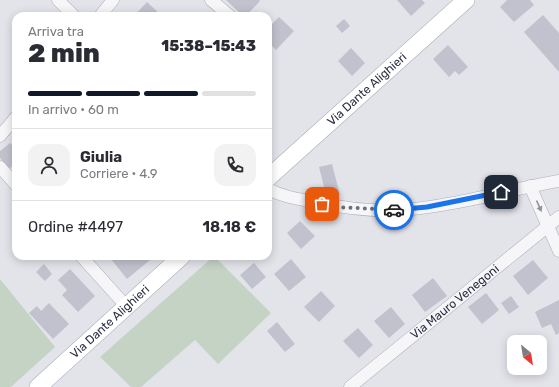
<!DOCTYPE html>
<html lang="it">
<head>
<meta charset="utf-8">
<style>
	:root { --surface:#fff; --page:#f2f2f3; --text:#2b2b33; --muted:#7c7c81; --line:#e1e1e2; --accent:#111827 }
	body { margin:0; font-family:Rubik,sans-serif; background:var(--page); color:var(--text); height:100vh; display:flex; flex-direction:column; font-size:15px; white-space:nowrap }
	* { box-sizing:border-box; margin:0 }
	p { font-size:13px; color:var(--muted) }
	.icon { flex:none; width:22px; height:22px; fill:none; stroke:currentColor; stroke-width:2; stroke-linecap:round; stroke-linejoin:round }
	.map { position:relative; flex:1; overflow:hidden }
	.sheet { position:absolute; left:12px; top:12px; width:260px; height:248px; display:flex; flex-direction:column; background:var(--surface); border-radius:12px; box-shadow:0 2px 10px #0003 }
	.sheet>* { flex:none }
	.needle { width:26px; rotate:150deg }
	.buttons { position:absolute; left:507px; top:335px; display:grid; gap:8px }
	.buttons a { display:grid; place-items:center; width:40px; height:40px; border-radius:8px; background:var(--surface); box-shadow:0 2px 10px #0003; font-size:20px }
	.pin { position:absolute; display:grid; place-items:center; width:34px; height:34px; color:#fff; margin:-17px; border-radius:8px; box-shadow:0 2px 6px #0006 }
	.courier { position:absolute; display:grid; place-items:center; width:40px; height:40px; margin:-20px; border:3px solid #1a73e8; border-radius:50%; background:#fff; color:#222; box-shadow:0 1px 5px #0007 }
	.overview em { font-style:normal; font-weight:800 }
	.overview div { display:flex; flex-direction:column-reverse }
	.overview { display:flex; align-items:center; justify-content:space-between; height:68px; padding:0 16px }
	h1 { font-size:26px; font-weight:800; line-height:30px }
	.bar { display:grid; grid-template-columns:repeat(4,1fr); gap:6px 4px; align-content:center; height:48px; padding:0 16px }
	.bar i { height:5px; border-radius:3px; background:var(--line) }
	.bar .on { background:var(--accent) }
	.bar p { grid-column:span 4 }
	.line { display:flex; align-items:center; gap:10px; padding:0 16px; border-top:1px solid var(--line) }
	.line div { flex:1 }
	.round { display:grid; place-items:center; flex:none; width:42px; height:42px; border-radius:12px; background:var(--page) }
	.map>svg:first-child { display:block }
	.green { fill:#c5d3c5 }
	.building { fill:#c1c2cd }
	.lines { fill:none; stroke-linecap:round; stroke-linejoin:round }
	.street-casing { stroke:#acadb7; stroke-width:13 }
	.secondary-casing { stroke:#acadb7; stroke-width:18 }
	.street { stroke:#f6f6f9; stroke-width:12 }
	.secondary { stroke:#fff; stroke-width:17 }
	.oneway { fill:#91929d }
	.done { stroke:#6c6e7c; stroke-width:4; stroke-dasharray:0 7.2 }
	.route { stroke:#1a73e8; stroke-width:5 }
	.labels { text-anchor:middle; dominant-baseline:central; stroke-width:3.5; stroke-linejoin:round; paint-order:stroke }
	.street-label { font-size:12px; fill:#2c2e41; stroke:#f3f3f8 }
</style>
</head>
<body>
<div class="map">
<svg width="559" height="387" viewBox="0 0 559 387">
	<rect width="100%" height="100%" fill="#e3e4ea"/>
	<!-- green -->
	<path class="green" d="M214 256 271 313 218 364 195 340 141 387H131L100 357Z
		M0 279 55 347 11 387H0Z"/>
	<!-- building -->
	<path class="building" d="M226 0H259L260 1 246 16H243Z
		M397 0H422L425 3 411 16Z
		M507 0H530L534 5 514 22 500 7Z
		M147 2 162 16H134Z
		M543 15 559 33V72L524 32Z
		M279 17 294 31 276 50 268 42V28Z
		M344 19 350 26 342 33 336 26Z
		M448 45 468 67 459 75 455 71 449 77 433 59Z
		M351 48 365 63 352 76 338 61Z
		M10 143 16 149V163L9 169 0 158V151Z
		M332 164 340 195 327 199 319 167Z
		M300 221 315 236 301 249 287 233Z
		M114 256H146L150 260 127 279 111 259Z
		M291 259 306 277 289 291 274 274Z
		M533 260 548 278 528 295 513 276Z
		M254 263 266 277 252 289 240 275Z
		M44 264 52 274 45 281 36 272Z
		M70 269 95 296 78 312 62 295 67 290 58 280Z
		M433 278 447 296 425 312 412 295Z
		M321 291 335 306 319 322 304 307Z
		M486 293 499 310 482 324 468 307Z
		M511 296 519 307 509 314 501 303Z
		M559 300V333L556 335 551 324 542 328 535 312Z
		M49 303 69 324 53 339 29 313 37 306 41 311Z
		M391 307 405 324 389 338 374 321Z
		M277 322 295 344 285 352 267 331Z
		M358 328 373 345 359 358 343 341Z"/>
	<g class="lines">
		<defs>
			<g id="street">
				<path d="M58 0 74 16"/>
				<path d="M211 0 230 16"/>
				<path d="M100 16 113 0"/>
				<path d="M0 136 16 117"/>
				<path d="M0 167 16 185"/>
				<path d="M530 186 559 251"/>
				<path d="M268 189C283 197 298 199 315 202 343 208 374 212 403 210 455 206 507 190 559 181"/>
				<path d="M81 256 126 306"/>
				<path id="s1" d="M350 387 559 217"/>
			</g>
			<g id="secondary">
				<path id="s2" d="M268 178 466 0"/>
				<path id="s3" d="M38 387 182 256"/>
			</g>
		</defs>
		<!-- street casing -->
		<use href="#street" class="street-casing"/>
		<!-- secondary casing -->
		<use href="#secondary" class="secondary-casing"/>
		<!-- street -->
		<use href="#street" class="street"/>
		<!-- secondary -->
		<use href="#secondary" class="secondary"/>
	</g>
	<!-- one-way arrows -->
	<defs><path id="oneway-solid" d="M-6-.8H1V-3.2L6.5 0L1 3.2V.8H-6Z"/></defs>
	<use class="oneway" href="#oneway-solid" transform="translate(539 206) rotate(66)"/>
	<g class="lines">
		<!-- done -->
		<path class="done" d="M322 204 336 207 394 210"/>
		<!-- route -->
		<path class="route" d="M394 210 427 207 501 192"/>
	</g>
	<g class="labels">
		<!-- street labels -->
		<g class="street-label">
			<text stroke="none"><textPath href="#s2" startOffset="133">Via Dante Alighieri</textPath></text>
			<text stroke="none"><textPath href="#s1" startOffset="135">Via Mauro Venegoni</textPath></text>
			<text stroke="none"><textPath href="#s3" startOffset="97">Via Dante Alighieri</textPath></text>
		</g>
	</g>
</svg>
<div class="buttons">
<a><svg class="needle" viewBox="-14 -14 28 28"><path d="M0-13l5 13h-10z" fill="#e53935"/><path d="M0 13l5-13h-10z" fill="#7c7c81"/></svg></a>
</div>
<div class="pin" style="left:322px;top:204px;background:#ea580c"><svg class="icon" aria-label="bag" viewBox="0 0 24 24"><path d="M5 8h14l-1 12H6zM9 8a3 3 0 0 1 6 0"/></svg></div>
<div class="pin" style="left:501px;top:192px;background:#1f2937"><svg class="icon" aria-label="home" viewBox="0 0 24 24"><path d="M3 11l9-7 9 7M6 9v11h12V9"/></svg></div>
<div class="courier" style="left:394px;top:210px"><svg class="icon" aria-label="car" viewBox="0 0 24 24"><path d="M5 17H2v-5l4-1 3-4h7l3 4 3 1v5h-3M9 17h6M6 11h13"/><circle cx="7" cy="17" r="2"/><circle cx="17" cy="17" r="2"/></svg></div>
<section class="sheet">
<div class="overview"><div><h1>2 min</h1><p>Arriva tra</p></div><em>15:38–15:43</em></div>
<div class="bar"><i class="on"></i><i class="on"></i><i class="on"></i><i></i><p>In arrivo · 60 m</p></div>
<div class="line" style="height:72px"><a class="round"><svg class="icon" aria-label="person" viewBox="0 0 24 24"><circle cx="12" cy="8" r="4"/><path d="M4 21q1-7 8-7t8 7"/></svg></a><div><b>Giulia</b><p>Corriere · 4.9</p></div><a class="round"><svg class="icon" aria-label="phone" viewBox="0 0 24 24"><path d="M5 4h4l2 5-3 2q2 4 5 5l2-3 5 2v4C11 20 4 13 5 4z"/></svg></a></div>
<div class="line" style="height:52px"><div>Ordine #4497</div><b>18.18 €</b></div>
</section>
</div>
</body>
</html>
